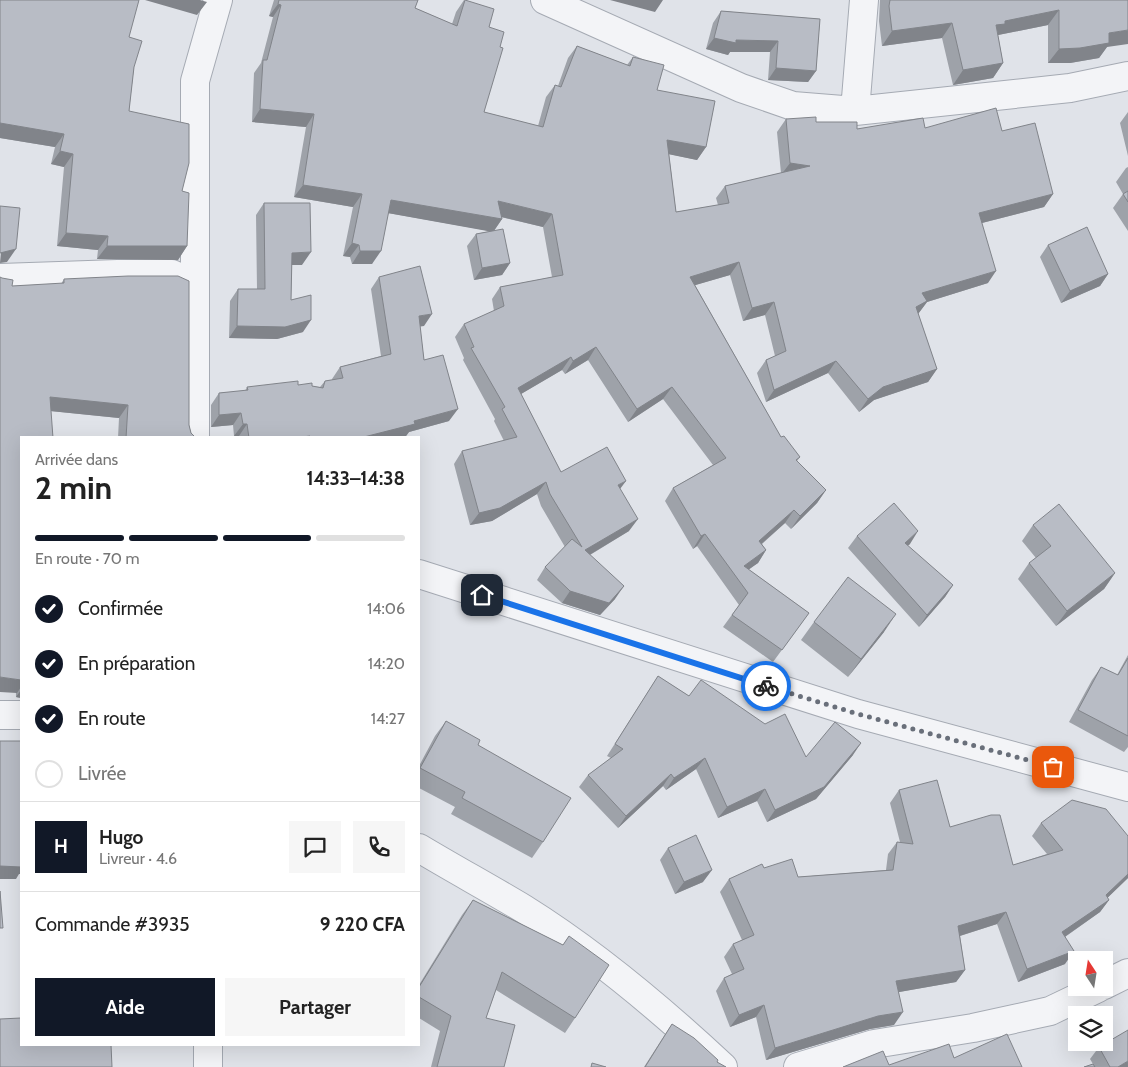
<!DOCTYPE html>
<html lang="fr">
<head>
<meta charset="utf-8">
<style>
	:root { --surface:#fff; --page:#f6f6f6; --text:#222; --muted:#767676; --line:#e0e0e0; --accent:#111827 }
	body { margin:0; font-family:Cabin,sans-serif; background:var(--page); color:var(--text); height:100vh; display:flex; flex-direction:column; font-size:19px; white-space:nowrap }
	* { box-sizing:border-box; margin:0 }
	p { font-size:16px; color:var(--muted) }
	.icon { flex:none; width:28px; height:28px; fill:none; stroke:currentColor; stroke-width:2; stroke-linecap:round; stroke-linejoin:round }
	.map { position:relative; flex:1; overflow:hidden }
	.drawer { position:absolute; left:20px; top:436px; width:400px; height:610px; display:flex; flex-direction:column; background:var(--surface); border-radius:0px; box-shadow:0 5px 20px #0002 }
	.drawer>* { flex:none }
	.needle { width:32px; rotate:348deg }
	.buttons { position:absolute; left:1068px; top:951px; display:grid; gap:10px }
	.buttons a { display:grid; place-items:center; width:45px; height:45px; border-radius:0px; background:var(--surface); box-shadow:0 5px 20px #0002; font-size:25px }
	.pin { position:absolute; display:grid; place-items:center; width:42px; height:42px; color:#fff; margin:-21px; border-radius:10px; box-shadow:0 2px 8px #0006 }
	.courier { position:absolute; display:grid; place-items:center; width:50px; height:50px; margin:-25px; border:4px solid #1a73e8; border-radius:50%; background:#fff; color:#222; box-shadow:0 1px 6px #0007 }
	.headline em { font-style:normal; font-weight:800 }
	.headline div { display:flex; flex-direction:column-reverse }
	.headline { display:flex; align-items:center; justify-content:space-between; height:85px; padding:0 15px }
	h1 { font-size:32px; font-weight:800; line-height:38px }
	.bar { display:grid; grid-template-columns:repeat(4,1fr); gap:8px 5px; align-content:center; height:60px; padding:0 15px }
	.bar i { height:6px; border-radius:4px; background:var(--line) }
	.bar .current { background:var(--accent) }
	.bar p { grid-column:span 4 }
	.line { display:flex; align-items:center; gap:12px; padding:0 15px; border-top:1px solid var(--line) }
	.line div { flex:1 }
	.round { display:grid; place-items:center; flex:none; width:52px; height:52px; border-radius:0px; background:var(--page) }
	ol { padding:0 15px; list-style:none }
	li { display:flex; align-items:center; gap:15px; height:55px }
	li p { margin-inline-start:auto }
	li .icon { padding:5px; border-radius:50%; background:var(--accent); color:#fff; stroke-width:4 }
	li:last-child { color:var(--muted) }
	li i { width:28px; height:28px; border:2px solid var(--line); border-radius:50% }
	.primary-button { display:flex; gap:10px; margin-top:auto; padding:10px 15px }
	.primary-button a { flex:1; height:58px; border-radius:0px; background:var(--accent); color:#fff; font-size:20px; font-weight:800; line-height:58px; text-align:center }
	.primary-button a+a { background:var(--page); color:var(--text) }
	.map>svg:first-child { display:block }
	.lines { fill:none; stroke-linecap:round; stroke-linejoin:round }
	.street-casing { stroke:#a5aab3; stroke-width:30 }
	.street { stroke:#f3f4f7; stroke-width:28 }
	.wall { fill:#9ea2a9 }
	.shaded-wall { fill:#81848a }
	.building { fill:#b8bcc5; stroke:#81848a }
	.done { stroke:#696f7a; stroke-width:5; stroke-dasharray:0 9 }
	.route { stroke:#1a73e8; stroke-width:6 }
</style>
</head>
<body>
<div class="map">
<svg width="1128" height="1067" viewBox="0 0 1128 1067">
	<rect width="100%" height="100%" fill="#e0e3e9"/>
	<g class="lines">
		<defs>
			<path id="street" d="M545 0 741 88 793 106 855 111 1070 88 1128 76
				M855 111 864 0
				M0 278 118 274H172L195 284
				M195 438V81L218 0
				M419 574 858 714 1128 787
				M0 715H21
				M419 848C454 869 489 888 524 909 596 954 661 1009 723 1067
				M1104 985 1128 973
				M208 1067V1045
				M798 1067 874 1044 973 1028 1050 1011 1098 988"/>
		</defs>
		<!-- street casing -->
		<use href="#street" class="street-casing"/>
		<!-- street -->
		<use href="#street" class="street"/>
	</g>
	<!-- wall -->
	<path class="wall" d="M0 0 129 37 134 67 129 111 182 191 187 246 178 260 97 259 98 250 57 246 64 167 51 164 55 147 0 138Z
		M274 0H418L415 8 452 24 456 12 464 0 489 27 500 47 484 112 538 126 546 97 555 85 558 86 568 58 577 46 627 65 633 57 657 90 706 147 697 160 669 154 676 212 718 205 716 198 725 186 781 173 777 132 786 119 816 122 857 129 925 128 1002 131 1053 194 1044 207 982 223 988 283 927 302 918 314 937 369 928 382 874 400 859 412 828 373 766 402 757 373 766 360 775 356 765 315 743 321 730 275 695 285 781 437 800 457 797 461 826 490 817 503 791 529 785 523 762 544 766 550 758 563 748 569 809 613 773 662 723 627 739 605 697 546 693 549 665 501 673 488 713 465 663 399 628 422 588 360 565 374 562 370 521 394 561 472 620 489 629 531 590 555 615 599 600 615 562 603 537 580 545 567 565 547 541 506 537 494 492 521 470 525 454 464 462 451 504 441 494 421 495 419 463 360 464 358 455 337 464 324 494 311 492 299 500 287 552 277 543 227 501 217 502 219 494 231 510 263 502 275 474 280 467 246 476 234 490 231 388 213 372 264H352L350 257 343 256 353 207 294 197 306 127 252 122 254 73 261 63 273 17 269 16Z
		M880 0H1128L1107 47 1099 58 1070 63H1048V25L998 35 1003 63 993 78 953 85 942 38 882 46 879 21Z
		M721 11 820 19 816 71 808 82 768 80 770 52H730L728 55 706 49 713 23Z
		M1128 112V156L1120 123Z
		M1128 167V231L1113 208 1123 194 1116 182 1126 168Z
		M264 203 302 265H292L291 300 303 332 277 339 229 338 230 301 238 289H257L256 215Z
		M1048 245 1108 274 1100 286 1061 303 1040 257Z
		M379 277 424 326H420L424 360 449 421 409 432 406 436 399 438H239V436H234L233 425 211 427V405L219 393 245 391 247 387 298 385 320 387 325 381 332 380V379L340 367 381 356 371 289Z
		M64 279 189 425 191 433 196 438H118L119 418 51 411 21 438V698L16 697 12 286 61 284Z
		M1033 525 1115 573 1104 589 1056 626 1018 579 1029 563 1036 558 1022 541Z
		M857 536 910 544 907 546 953 585 945 597 919 627 848 548Z
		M814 622 884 632 848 677 801 640Z
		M1128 655V747L1124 752 1069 722 1092 680 1101 667 1117 675Z
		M658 676 689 696 806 757 853 755 816 799 767 822 757 801 718 818 696 769 666 790 663 786 618 828 579 787 588 775 611 758 607 756Z
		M446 721 478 745 543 842 532 858 451 814 455 807 419 788V766L435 736Z
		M899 790 950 827 1013 865 1047 854 1032 836 1041 823 1128 836V878L1107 898 1109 900 1100 912 1065 937V964L1018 982 997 924 960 936 965 970 956 982 899 992 894 1025 870 1029 766 1060 756 1017 730 1027 716 991 724 978 732 974 724 957 733 944 742 940 720 892 729 879 764 868 798 877 886 870 888 854 897 842H900L890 803Z
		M668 848 703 882 675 894 660 860Z
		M473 900 563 945 569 936 575 1018 565 1033 496 990 486 1018 504 1067H431L440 1031 419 1018V985L462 915Z
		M672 1024 717 1062 726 1067H644L662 1039Z
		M1099 1047 1128 1067H1084L1093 1064 1090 1059Z"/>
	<!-- shaded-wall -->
	<path class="shaded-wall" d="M145 0H200L207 2 197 15Z
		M610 0H663L655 12Z
		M278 4 281 5 273 17 269 16Z
		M1059 10 1048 25 998 35 996 25 1005 21Z
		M952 23 942 38 882 46 892 31Z
		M1128 30V44L1107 47 1099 58 1070 63H1048L1059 49 1109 33Z
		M714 38 736 40 778 41 770 52H730L728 55 706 49Z
		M1003 63 993 78 953 85 963 70Z
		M776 68 816 71 808 82 768 80Z
		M260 109 314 114 306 127 252 122Z
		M0 123 64 134 55 147 0 138Z
		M667 140 706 147 697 160 658 152Z
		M60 151 73 154 64 167 51 164Z
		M790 163 810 166 781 175Z
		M303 185 362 194 353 207 294 197Z
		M1053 194 1044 207 970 226 979 213Z
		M391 200 502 219 493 232 382 212Z
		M498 201 552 214 543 227 489 214Z
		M66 233 108 236 98 250 57 246Z
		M352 243 359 245 350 257 343 256Z
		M107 246H187L178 260 97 259Z
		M16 249 7 262 0 263 1 252Z
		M360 251H381L372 264H352Z
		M311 252 302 265H284L292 253Z
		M739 262 730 275 682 289 690 277Z
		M510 263 502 275 474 280 482 268Z
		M996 271 988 283 927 302 918 314 907 319 922 293Z
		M1108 274 1100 286 1061 303 1070 291Z
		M774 302 765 315 743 321 752 308Z
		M432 314 424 326 410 328 419 316Z
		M311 320 303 332 277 339 229 338 237 326Z
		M596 347 588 360 565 374 573 361Z
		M571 357 562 370 509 401 518 388Z
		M836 361 828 373 766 402 774 390Z
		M937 369 928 382 874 400 859 412 868 399 883 387Z
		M672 387 663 399 628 422 637 409Z
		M50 397 128 405 119 418 40 410Z
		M458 409 449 421 409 432 406 436 399 438H360L414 421Z
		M241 413 233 425 211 427 219 415Z
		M243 424H247L239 436H234Z
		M626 481 617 493 618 485Z
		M546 482 537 494 492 521 470 525 479 513Z
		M826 490 817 503 791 529 800 516Z
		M794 510 785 523 751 553 759 541Z
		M638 519 629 531 576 563 585 550Z
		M918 531 910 544 896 555 905 543Z
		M705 534 697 546 693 549 701 536Z
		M766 550 758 563 737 578 744 566Z
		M1115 573 1104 589 1056 626 1067 611Z
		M953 585 945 597 919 627 927 615Z
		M624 586 615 599 600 615 562 603 570 591Z
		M896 614 884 632 848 677 861 659Z
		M0 677 21 680V687L17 693 0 692Z
		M21 690V698L16 697Z
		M861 743 853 755 816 799 767 822 775 810Z
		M705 758 696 769 666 790 674 778Z
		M671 774 663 786 618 828 626 816Z
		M765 789 757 801 718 818 727 807Z
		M0 866H21V874H19L16 879H0Z
		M712 870 703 882 675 894 684 882Z
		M1128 874V878L1098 907 1109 900 1100 912 1053 945 1062 932Z
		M1006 912 997 924 950 939 958 926Z
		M1074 951 1065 964 1018 982 1027 969Z
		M965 970 956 982 888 994 896 981Z
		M764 1005 756 1017 730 1027 739 1015Z
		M903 1012 894 1025 870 1029 766 1060 775 1048 878 1016Z
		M1128 1061V1067H1118Z"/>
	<!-- building -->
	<path class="building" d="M0 0H139L129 37 142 41 134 67 129 111 189 124V163L182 191 189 193 187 246H107L108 236 66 233 73 154 60 151 64 134 0 123Z
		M279 0H418L415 8 457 26 465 0 494 9 489 27 504 32 500 47 503 48 484 112 543 127 555 85 561 87 577 46 630 66 633 57 664 65 657 90 715 101 706 147 667 140 676 212 729 203 725 186 810 166 790 163 786 119 816 117V122H857V129L923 118 925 128 996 108 1002 131 1035 123 1053 194 979 213 996 271 922 293 927 301 916 307 937 369 883 387 868 399 836 361 774 390 766 360 786 351 774 302 752 308 739 262 690 277 781 437 784 436 800 457 796 460 826 490 800 516 794 510 759 541 766 550 744 566 809 613 782 650 732 615 748 593 705 534 701 536 673 488 726 458 672 387 637 409 596 347 573 361 571 357 518 388 561 472 607 447 626 481 618 485 638 519 585 550 624 586 609 603 570 591 545 567 572 539 582 547 550 494 546 482 500 508 479 513 462 451 517 437 502 409 505 407 471 348 474 347 464 324 504 306 500 287 563 275 552 214 498 201 502 219 391 200 381 251H360L359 245 352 243 362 194 303 185 314 114 260 109 263 60H267L281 5 278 4Z
		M890 0H1128V30L1109 33V43L1080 48 1059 49V10L1005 21V24L996 25 1003 63 963 70 952 23 892 31 889 6Z
		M721 11 820 19 816 71 776 68 778 41 736 40V43L714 38Z
		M1128 191V202L1123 194Z
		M264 203H310L311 252 292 253 291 300 311 295V320L285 327 237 326 238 289H265Z
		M0 206 20 208 16 249 0 253Z
		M1087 227 1108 274 1070 291 1048 245Z
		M503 229 510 263 482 268 476 234Z
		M420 266 432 314 419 316 424 360 443 355 458 409 414 421 415 424 360 438H311L310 436 295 438H249L247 424H243L241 413 219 415V393L248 390 247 387 298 381V385L312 383V386L323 388 325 381 343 378 340 367 391 354 379 277Z
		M128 276H178L189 281V425L191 433 196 438H126L128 405 50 397 53 438H21V680L0 677V277L2 278 13 280 12 286 64 283V279Z
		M894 503 918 531 905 543 953 585 927 615 857 536Z
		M1059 504 1115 573 1067 611 1029 563 1051 546 1033 525Z
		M848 577 896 614 861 659 814 622Z
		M1128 658V736L1078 710 1101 667 1118 675Z
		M658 676 689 696 701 680 765 724 785 714 806 757 835 722 861 743 824 787 775 810 765 789 727 807 705 758 674 778 671 774 626 816 588 775 623 749 615 744Z
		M446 721 480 740 478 745 571 798 543 842 462 798 465 792 420 768Z
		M0 741H21V867L0 866Z
		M937 780 950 827 991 815H1000L1013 865 1063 850 1041 823 1072 800 1106 809 1128 836V874L1106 895 1109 900 1062 932 1074 951 1027 969 1006 912 958 926 965 970 896 981 903 1012 878 1016 775 1048 764 1005 739 1015 724 978 744 969 733 944 754 935 729 879 762 864 764 868 792 859 798 877 893 870 897 842 913 844 899 790Z
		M696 835 712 870 684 882 668 848Z
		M0 891 3 928H0Z
		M473 900 563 945 569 936 609 965 575 1018 502 972 486 1018 515 1025 504 1067H437L451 1016 419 997V987Z
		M21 1018V1045H111L112 1067H0V1019Z
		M672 1024 694 1038 718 1060 717 1062 726 1067H645Z
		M1128 1030V1061L1118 1067H1110L1099 1047Z
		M1007 1034 1022 1067H843L883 1051 889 1065 949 1044 954 1058Z
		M592 1063 606 1067H591Z
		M1093 1064 1095 1067H1084Z"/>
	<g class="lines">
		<!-- done -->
		<path class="done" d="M766 686 858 714 1053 767"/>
		<!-- route -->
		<path class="route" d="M482 595 766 686"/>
	</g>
</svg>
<div class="buttons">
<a><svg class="needle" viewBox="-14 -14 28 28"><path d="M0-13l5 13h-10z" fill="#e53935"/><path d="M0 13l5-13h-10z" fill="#767676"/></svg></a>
<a><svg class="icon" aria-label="layers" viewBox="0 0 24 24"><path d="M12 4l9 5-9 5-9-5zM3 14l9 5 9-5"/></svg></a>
</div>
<div class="pin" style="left:1053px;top:767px;background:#ea580c"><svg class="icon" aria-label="bag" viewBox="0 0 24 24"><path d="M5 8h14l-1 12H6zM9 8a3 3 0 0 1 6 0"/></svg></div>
<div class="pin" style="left:482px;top:595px;background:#1f2937"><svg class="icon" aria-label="home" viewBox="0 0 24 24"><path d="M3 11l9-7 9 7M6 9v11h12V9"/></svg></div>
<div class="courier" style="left:766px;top:686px"><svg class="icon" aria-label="bike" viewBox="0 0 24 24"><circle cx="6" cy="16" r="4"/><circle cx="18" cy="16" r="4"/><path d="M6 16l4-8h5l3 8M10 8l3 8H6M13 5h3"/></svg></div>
<section class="drawer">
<div class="headline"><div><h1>2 min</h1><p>Arrivée dans</p></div><em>14:33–14:38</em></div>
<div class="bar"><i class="current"></i><i class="current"></i><i class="current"></i><i></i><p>En route · 70 m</p></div>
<ol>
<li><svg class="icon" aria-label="check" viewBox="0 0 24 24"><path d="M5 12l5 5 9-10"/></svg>Confirmée<p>14:06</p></li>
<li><svg class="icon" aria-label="check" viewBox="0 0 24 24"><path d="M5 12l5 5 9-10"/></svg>En préparation<p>14:20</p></li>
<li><svg class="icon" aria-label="check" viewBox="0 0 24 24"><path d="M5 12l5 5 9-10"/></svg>En route<p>14:27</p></li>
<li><i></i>Livrée</li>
</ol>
<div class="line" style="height:90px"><b class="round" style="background:var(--accent);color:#fff">H</b><div><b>Hugo</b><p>Livreur · 4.6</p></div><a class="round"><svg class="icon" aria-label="chat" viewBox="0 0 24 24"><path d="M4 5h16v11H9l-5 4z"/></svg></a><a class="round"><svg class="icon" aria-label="phone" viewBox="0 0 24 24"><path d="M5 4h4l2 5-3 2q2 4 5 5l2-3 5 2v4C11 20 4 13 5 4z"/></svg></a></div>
<div class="line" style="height:65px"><div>Commande #3935</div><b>9 220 CFA</b></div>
<div class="primary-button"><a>Aide</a><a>Partager</a></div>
</section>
</div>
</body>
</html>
